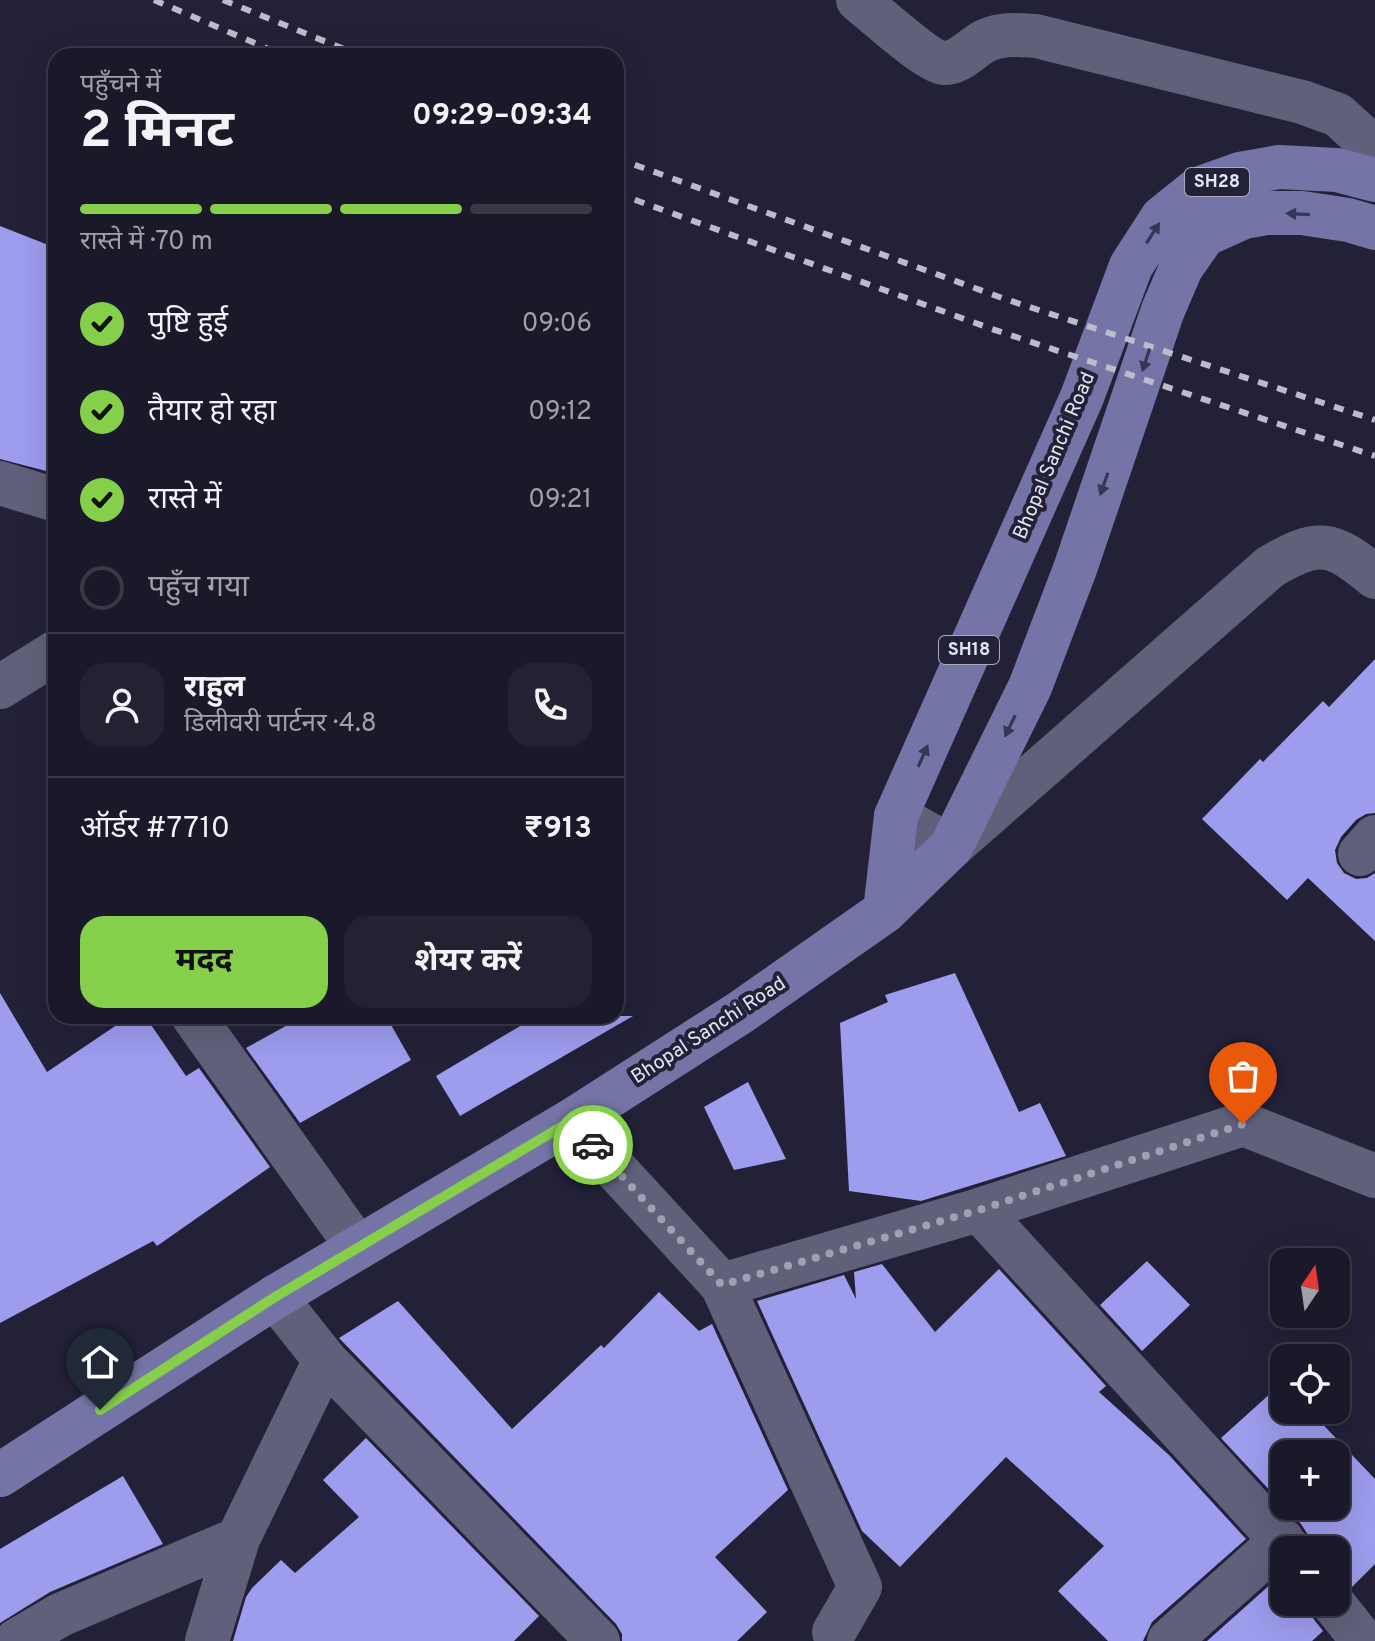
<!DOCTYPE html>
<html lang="hi">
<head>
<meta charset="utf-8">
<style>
	:root { --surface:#1a192a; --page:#232232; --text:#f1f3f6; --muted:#9fa0a8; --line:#383847; --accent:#86cf4b }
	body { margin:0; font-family:Overpass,"Noto Sans Devanagari",sans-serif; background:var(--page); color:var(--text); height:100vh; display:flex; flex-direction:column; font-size:30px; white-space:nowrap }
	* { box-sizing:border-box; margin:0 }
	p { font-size:26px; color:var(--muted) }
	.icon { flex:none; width:44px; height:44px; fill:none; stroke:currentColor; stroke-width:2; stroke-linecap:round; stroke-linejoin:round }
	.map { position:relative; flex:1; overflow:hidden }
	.drawer { position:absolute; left:48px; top:48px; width:576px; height:976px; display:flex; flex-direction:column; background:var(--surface); border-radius:24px; box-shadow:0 8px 32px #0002,0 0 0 2px var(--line) }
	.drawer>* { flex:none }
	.needle { width:52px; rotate:13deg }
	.tools { position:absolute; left:1270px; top:1248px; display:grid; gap:16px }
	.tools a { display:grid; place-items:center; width:80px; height:80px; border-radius:16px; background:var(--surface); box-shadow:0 8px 32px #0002,0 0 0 2px var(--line); font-size:40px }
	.pin { position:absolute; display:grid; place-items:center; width:68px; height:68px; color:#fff; margin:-82px -34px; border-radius:50% 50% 50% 0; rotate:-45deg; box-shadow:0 0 8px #0007 }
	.pin .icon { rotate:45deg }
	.courier { position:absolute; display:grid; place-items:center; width:80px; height:80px; margin:-40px; border:6px solid #86cf4b; border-radius:50%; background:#fff; color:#222; box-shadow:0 2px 10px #0007 }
	.summary em { font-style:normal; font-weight:700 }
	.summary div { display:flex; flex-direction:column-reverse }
	.summary { display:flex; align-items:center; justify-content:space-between; height:136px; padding:0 32px }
	h1 { font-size:52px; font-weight:700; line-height:60px }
	.bar { display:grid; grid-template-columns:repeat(4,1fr); gap:12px 8px; align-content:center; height:96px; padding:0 32px }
	.bar i { height:10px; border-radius:6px; background:var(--line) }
	.bar .current { background:var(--accent) }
	.bar p { grid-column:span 4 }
	.line { display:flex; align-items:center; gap:20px; padding:0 32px; border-top:2px solid var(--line) }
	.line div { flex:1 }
	.round { display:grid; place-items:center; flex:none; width:84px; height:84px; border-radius:24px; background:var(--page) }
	ol { padding:0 32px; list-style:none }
	li { display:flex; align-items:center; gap:24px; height:88px }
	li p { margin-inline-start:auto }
	li .icon { padding:8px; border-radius:50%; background:var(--accent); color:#111; stroke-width:4 }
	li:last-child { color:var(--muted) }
	li i { width:44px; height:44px; border:4px solid var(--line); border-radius:50% }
	.primary-button { display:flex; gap:16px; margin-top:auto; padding:16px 32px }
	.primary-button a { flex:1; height:92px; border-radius:24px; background:var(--accent); color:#111; font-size:32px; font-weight:700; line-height:92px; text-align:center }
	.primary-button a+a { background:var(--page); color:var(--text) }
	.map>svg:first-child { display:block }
	.building { fill:#9d9ced; fill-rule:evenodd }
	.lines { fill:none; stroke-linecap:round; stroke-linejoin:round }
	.minor { stroke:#60607b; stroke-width:44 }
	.major { stroke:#7574a7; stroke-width:44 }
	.rail { stroke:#bbc; stroke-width:6; stroke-dasharray:10 10; stroke-linecap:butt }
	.oneway { fill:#373654 }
	.done { stroke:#a0a0b2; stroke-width:8; stroke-dasharray:0 14.4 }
	.route { stroke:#86cf4b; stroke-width:10 }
	.labels { text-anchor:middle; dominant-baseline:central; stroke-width:8; stroke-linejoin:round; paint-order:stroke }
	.shield { fill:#222138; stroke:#aaaabc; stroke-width:2 }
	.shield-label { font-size:18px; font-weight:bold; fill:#e4e5f4 }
	.street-label { font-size:20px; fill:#e4e5f4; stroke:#222138 }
</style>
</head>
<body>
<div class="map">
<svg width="1375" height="1641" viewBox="0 0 1375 1641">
	<rect width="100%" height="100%" fill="#222138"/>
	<!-- building -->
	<path class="building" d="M0 226 56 248V454L50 472 0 459Z
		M1375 659V813L1366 814 1356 820 1341 837 1335 850 1337 863 1344 873 1356 879 1367 878 1375 873V941L1308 878 1287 900 1202 819 1260 759 1263 762 1323 701 1329 707Z
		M955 973 1019 1112 1040 1103 1066 1156 921 1201 849 1191 840 1023 888 1002 885 995Z
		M0 993 47 1072 130 1016H145L186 1076 199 1068 270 1167 157 1246 153 1241 0 1323Z
		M304 1016H386L411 1060 300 1123 246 1048Z
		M537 1016H633L460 1116 436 1076Z
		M748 1082 786 1159 734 1170 704 1107Z
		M1147 1261 1190 1305 1142 1351 1100 1305Z
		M882 1264 935 1332 999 1269 1106 1386 1099 1392 1169 1455 1246 1539 1152 1622 1143 1641H1108L1058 1591 1104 1546 1006 1457 900 1567 862 1531 757 1301 844 1275 856 1299 854 1272Z
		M659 1292 699 1331 712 1324 788 1490 715 1557 767 1612 737 1641H622V1634L616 1624 339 1338 398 1301 512 1429 601 1345 604 1348Z
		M1282 1383 1284 1385V1410H1309L1375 1479V1564L1352 1587 1336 1578V1550H1314V1544L1301 1524 1221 1438ZM1284 1454H1336V1506H1284Z
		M366 1438 539 1616 514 1641H233L246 1597 252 1588 281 1560 295 1573 359 1517 323 1480Z
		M123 1476 163 1544 50 1592 0 1623V1549Z
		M1282 1574H1284V1602H1308L1312 1617 1323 1631 1312 1641H1207Z"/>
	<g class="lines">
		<!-- minor -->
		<path class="minor" d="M858 0C873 12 927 61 943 63 960 64 973 46 987 40 1004 33 1019 35 1036 36L1302 102 1338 115 1375 149
			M0 483 56 500
			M0 687 56 652
			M896 816 951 847 1270 567C1318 538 1332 541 1375 577
			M1360 854 1375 837
			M193 1016 358 1248
			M571 1121 722 1285 860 1587 834 1632
			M979 1210 1290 1550
			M722 1285 979 1210 1243 1124 1375 1176
			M275 1297 325 1360 598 1641
			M1332 1602 1363 1641
			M16 1641 60 1615 238 1539
			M207 1641 238 1539 325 1360
			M1169 1641 1282 1540"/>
		<!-- major -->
		<path class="major" d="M885 911 896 816 1082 397 1131 266 1162 218 1198 189 1240 174 1279 167 1337 170 1375 180
			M0 1475 275 1297 571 1121 741 1012 885 911 951 847 1030 687 1075 569 1163 310 1181 268 1204 235 1244 217 1266 213H1302L1348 220 1375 228"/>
		<!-- rail -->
		<path class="rail" d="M154 0 285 56
			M223 0 361 56
			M616 158 1005 299 1375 420
			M616 193 992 329 1375 456"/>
	</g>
	<!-- one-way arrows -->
	<defs><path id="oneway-solid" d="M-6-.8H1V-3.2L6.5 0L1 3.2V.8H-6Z" transform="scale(2)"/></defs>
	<g class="oneway">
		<use href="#oneway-solid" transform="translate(1298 214) rotate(-177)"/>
		<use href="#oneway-solid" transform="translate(1153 233) rotate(-57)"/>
		<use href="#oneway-solid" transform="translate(1146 360) rotate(108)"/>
		<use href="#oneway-solid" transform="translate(1104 484) rotate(109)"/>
		<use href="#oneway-solid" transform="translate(1010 726) rotate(116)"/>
		<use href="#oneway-solid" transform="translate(923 756) rotate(-66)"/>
	</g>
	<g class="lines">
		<!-- done -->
		<path class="done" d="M593 1145 722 1285 979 1210 1243 1124"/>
		<!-- route -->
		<path class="route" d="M100 1410 275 1297 571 1121 593 1145"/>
	</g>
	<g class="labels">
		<!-- shield labels -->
		<g class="shield">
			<rect x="1185" y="168" width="64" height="28" rx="6"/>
			<rect x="939" y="636" width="60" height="28" rx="6"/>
		</g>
		<g class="shield-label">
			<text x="1217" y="182">SH28</text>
			<text x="969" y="650">SH18</text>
		</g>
		<!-- street labels -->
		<g class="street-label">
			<text transform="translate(1055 456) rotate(-67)">Bhopal Sanchi Road</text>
			<text transform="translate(709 1031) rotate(-33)">Bhopal Sanchi Road</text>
		</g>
	</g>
</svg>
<div class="tools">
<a><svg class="needle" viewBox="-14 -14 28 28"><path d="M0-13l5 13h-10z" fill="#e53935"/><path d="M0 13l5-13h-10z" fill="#9fa0a8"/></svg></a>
<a><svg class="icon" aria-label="locate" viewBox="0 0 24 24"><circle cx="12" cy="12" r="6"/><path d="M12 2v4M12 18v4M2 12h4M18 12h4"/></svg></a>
<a>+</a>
<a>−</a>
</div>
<div class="pin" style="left:1243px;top:1124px;background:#ea580c"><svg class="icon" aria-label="bag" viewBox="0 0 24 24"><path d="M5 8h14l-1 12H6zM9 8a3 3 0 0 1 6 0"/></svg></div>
<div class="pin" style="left:100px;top:1410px;background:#1f2937"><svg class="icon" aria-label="home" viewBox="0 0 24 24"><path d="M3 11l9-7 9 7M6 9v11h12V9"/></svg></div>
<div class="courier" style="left:593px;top:1145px"><svg class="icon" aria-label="car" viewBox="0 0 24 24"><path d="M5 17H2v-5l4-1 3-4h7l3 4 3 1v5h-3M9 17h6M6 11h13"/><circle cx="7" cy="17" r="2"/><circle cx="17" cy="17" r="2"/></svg></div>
<section class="drawer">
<div class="summary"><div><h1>2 मिनट</h1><p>पहुँचने में</p></div><em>09:29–09:34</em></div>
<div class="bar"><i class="current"></i><i class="current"></i><i class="current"></i><i></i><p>रास्ते में · 70 m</p></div>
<ol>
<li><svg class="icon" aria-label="check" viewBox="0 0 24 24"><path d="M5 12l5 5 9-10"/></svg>पुष्टि हुई<p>09:06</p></li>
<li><svg class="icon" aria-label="check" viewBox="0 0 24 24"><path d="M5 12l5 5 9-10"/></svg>तैयार हो रहा<p>09:12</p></li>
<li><svg class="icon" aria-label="check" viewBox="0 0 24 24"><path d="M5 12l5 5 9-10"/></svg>रास्ते में<p>09:21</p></li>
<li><i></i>पहुँच गया</li>
</ol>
<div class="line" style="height:144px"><a class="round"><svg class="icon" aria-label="person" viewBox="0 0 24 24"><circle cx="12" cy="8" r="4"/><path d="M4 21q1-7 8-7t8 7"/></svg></a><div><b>राहुल</b><p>डिलीवरी पार्टनर · 4.8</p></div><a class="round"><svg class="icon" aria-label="phone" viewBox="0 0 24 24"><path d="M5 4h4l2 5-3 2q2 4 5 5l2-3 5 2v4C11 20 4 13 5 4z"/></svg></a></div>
<div class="line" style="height:104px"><div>ऑर्डर #7710</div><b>₹913</b></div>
<div class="primary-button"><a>मदद</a><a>शेयर करें</a></div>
</section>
</div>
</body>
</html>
